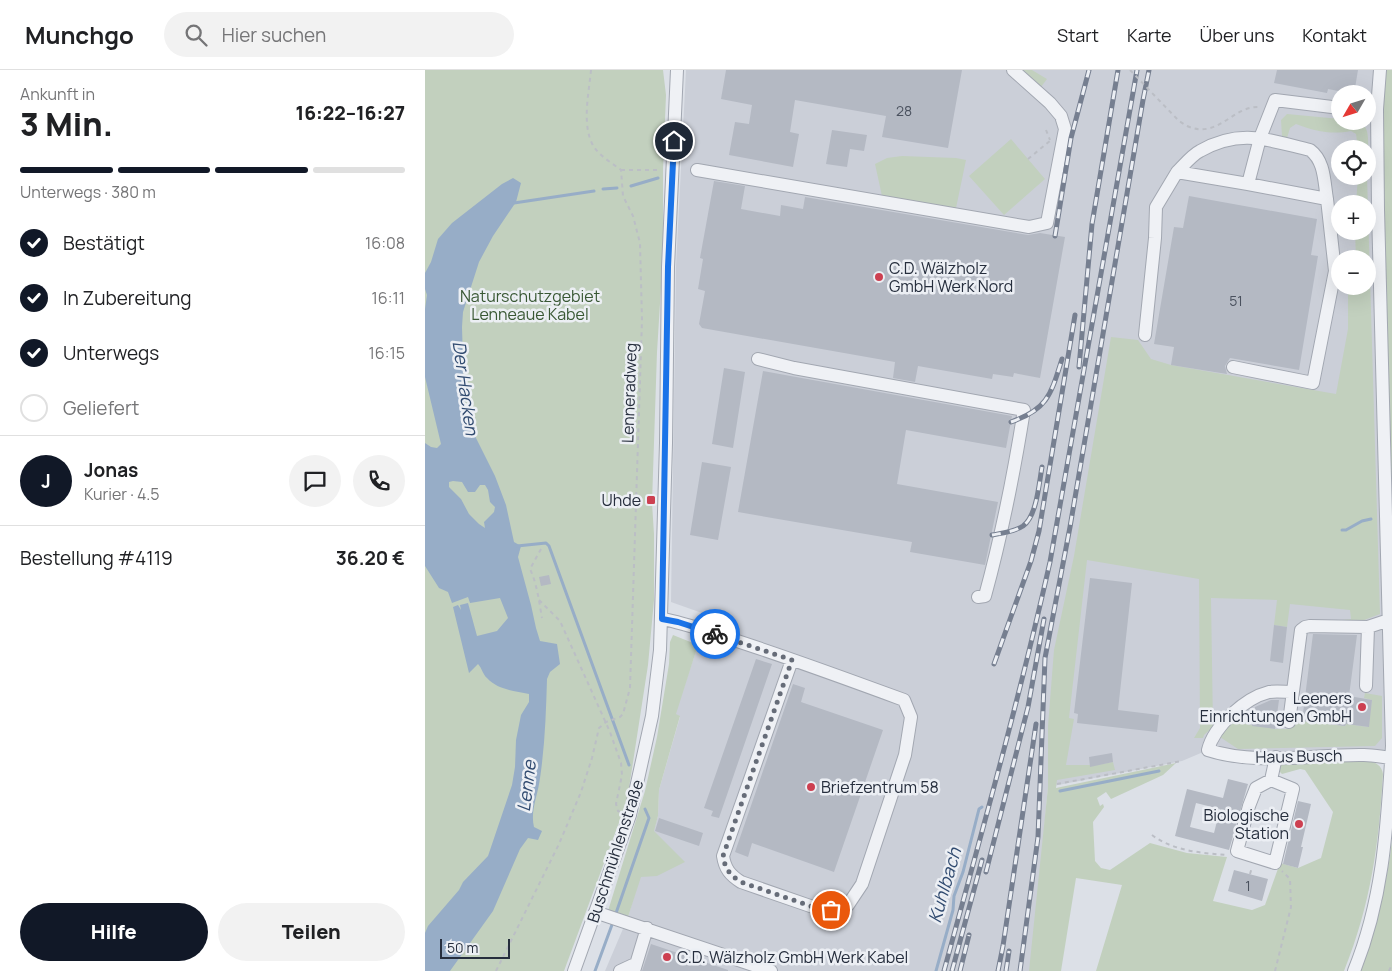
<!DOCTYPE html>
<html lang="de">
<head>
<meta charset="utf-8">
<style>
	:root { --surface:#fff; --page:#f2f2f2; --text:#202124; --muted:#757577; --line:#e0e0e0; --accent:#111827 }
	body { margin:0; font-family:Manrope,sans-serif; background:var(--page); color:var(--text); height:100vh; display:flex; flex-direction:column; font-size:19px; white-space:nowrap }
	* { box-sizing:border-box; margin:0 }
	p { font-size:16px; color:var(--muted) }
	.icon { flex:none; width:28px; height:28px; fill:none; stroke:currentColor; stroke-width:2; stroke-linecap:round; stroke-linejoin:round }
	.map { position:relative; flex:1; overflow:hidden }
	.side { display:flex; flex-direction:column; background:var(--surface); width:425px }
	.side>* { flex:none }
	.needle { width:32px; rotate:231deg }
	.tools { position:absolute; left:906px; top:15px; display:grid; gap:10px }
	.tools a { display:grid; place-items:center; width:45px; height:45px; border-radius:50%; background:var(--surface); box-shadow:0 5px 20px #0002; font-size:25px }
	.scale { position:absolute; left:15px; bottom:12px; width:70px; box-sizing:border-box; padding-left:5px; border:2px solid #262e3d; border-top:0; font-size:14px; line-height:18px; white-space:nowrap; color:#262e3d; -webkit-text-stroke:4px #eceff4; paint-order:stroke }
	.pin { position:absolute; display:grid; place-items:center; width:42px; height:42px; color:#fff; margin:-21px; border:2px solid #fff; border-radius:50%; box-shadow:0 1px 5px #0007 }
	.courier { position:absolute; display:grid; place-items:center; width:50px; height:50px; margin:-25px; border:4px solid #1a73e8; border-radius:50%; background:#fff; color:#222; box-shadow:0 1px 6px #0007 }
	.summary em { font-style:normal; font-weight:800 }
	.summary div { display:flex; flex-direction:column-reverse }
	.summary { display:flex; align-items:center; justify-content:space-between; height:85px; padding:0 20px }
	h1 { font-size:32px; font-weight:800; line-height:38px }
	.bar { display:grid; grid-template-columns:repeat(4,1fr); gap:8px 5px; align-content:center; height:60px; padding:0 20px }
	.bar i { height:6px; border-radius:4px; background:var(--line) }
	.bar .active { background:var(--accent) }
	.bar p { grid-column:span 4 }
	.line { display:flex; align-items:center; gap:12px; padding:0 20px; border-top:1px solid var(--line) }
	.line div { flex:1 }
	.round { display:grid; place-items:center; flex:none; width:52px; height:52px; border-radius:26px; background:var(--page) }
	ol { padding:0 20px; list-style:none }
	li { display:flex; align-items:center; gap:15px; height:55px }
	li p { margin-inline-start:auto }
	li .icon { padding:5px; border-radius:50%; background:var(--accent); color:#fff; stroke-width:4 }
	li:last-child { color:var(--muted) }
	li i { width:28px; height:28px; border:2px solid var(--line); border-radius:50% }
	.primary-button { display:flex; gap:10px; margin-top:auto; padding:10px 20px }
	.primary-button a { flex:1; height:58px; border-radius:30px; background:var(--accent); color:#fff; font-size:20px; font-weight:800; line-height:58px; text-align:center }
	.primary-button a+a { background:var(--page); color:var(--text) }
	header { display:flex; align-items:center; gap:30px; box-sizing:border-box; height:70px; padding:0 25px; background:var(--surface); border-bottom:1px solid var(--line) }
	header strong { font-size:24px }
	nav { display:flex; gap:28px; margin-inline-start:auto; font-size:18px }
	.search { width:350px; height:45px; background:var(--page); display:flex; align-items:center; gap:12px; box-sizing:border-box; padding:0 18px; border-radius:28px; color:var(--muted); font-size:19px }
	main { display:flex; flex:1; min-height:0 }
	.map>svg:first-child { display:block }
	.built { fill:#cbcfd8; fill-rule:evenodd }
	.green { fill:#c2d0be }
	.water { fill:#97adc7; fill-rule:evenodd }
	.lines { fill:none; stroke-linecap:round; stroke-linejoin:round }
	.stream { stroke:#97adc7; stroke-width:3 }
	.building { fill:#b4b9c3; fill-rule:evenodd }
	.minor-casing { stroke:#a2a7b1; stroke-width:14 }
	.path { stroke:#bbbec5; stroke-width:2; stroke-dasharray:4 4; stroke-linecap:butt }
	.minor { stroke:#eff1f5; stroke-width:12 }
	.rail-casing { stroke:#767f90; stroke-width:5 }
	.rail { stroke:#eceff4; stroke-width:3; stroke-dasharray:9; stroke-linecap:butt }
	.path-bridge { stroke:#bbbec5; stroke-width:2; stroke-dasharray:4 4; stroke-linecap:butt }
	.done { stroke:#666c78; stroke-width:5; stroke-dasharray:0 9 }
	.route { stroke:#1a73e8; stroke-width:6 }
	.poi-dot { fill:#cd4051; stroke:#eceff4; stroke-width:2 }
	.labels { text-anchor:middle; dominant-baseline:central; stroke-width:5; stroke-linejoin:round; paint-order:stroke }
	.number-label { font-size:14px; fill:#4a515e }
	.poi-label { font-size:16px; fill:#262e3d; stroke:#eceff4; text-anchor:start }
	.park-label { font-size:16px; fill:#395834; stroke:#eceff4 }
	.street-label { font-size:16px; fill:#262e3d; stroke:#eceff4 }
	.water-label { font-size:18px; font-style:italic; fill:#314b70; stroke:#eceff4 }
</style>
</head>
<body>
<header>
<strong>Munchgo</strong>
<div class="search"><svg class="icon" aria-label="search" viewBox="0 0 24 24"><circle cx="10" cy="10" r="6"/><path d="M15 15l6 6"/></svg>Hier suchen</div>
<nav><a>Start</a><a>Karte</a><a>Über uns</a><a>Kontakt</a></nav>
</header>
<main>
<section class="side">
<div class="summary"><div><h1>3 Min.</h1><p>Ankunft in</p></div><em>16:22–16:27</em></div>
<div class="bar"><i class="active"></i><i class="active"></i><i class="active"></i><i></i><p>Unterwegs · 380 m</p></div>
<ol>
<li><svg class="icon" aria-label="check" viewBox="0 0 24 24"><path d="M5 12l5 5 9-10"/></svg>Bestätigt<p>16:08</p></li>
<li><svg class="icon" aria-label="check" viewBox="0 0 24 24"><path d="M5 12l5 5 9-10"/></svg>In Zubereitung<p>16:11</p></li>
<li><svg class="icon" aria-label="check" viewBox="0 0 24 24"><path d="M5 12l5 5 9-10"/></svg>Unterwegs<p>16:15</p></li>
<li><i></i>Geliefert</li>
</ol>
<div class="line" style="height:90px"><b class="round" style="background:var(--accent);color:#fff">J</b><div><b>Jonas</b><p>Kurier · 4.5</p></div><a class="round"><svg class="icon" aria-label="chat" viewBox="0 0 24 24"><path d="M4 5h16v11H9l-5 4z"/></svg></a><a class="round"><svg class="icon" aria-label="phone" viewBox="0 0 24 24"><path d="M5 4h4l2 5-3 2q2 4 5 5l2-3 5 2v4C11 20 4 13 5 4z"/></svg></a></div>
<div class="line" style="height:65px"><div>Bestellung #4119</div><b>36.20 €</b></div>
<div class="primary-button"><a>Hilfe</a><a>Teilen</a></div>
</section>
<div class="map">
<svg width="967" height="901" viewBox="0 0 967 901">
	<rect width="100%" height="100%" fill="#dce0e7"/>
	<!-- built -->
	<path class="built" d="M261 0H952L966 688 867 687 783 680 757 691 623 717 606 901H180L203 847 233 746 234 720 255 647 250 644 273 575 277 543 246 532 251 196ZM915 24H942V51H915ZM915 79H942V106H915ZM915 134H942V161H915ZM915 189H942V216H915Z"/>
	<!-- green -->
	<path class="green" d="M0 0H238L241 25 238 100V185L232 282 227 433 229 464V530L223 595 202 731 139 901H0Z
		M597 0H607L622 9 616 17Z
		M955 0H967V674Z
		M862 44 915 49V51C941 51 944 54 943 81L942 79H933L931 64 926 61C907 65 889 61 871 54L865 58 862 68 857 66 856 50Z
		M586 69 620 109 579 145 544 106Z
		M477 86 531 88 541 90 531 138 457 126 450 94 462 88Z
		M933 106H942L955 544 934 552 917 554V550L926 549 925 540 865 534 862 557 849 555 852 530 786 528 788 657 779 665 778 668H769L775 658 774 509 662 490 644 648 649 649 641 695H665L666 696 688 692 690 700 632 710 631 718 751 693 738 705 686 729 681 722 672 728 675 736 678 734 679 737 668 752 670 791 676 798 685 800 725 773 762 783 802 787 788 831 827 840 840 835 855 793 873 798 896 788 908 742 880 700 875 699 857 704 853 700V696L857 693 943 691C951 692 957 696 958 704 954 773 946 834 919 901H671L697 815 651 808 636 901H604L623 717V656L629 580 649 486 686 267 713 270 726 289 746 295 911 324 923 259V216H942V189H931L930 161H942V134H931Z
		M248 565 273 575 251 644 255 646 234 720 233 746 229 761 260 792 232 806 216 807 203 847 183 841 220 721 232 667 244 594 245 572Z
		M940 623 957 626V668L950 676 813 679 792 665 803 651 850 659H861L877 651 920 656 921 654 943 657 947 630 939 628Z
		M967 771V901H935C949 858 962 816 967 771Z"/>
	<!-- water -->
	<path class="water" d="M88 108 96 113 91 132 68 166 54 192 38 242 37 257 39 326 44 354 70 406 81 435 89 472 96 476 93 487 106 535 111 558 115 571 132 574 135 594 125 602 122 609C121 642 120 675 115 708 113 725 105 741 109 757L117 761 113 770 103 768 95 779 68 841 25 901H0V863L3 856 34 820 38 812 63 786 87 715 90 697 91 670 96 645 104 632V624C90 621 73 620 62 608 58 605 57 598 53 594L44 603 28 537 33 535 36 540 35 535 43 533 52 566 72 561 83 548 75 528 45 533 43 527 27 533 23 522 14 518 0 496V373L6 377 12 378 16 374 0 307V239L2 225 0 219V203L6 192 13 169 27 153 77 114ZM28 411 37 412 43 422H50L55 415H60L63 420 65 432 70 437 69 442 59 452 60 458 54 454 44 444 36 429 24 417V412Z"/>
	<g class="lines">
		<!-- stream -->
		<path class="stream" d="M206 116 233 108
			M178 119 192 118
			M89 133 169 121
			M917 460H921L937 451 946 449
			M92 476 121 473 124 476 204 695
			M635 721 734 701
			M190 846 224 748 220 739
			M170 901 188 852
			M511 901 528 840 529 826 538 802 554 739 557 737"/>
	</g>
	<!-- building -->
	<path class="building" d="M301 0H537L523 78 457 67 461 46 370 30 365 62 374 64 368 97 304 85 310 52 324 54 327 35 296 29Z
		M852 0H933L929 24 903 19 902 23 849 13Z
		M407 60 442 65 439 81 425 79 422 97 401 94Z
		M289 111 320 116 316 139 355 146 356 135 378 139 380 127 603 165 615 163 640 167 615 308 589 303 588 307 568 304 567 309 493 296 490 312 468 308 470 292 277 258 274 254 280 221 273 219 278 189 275 188Z
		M764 126 892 149 886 185 893 186 874 300 805 288 800 296 802 304 746 295 749 277 729 274 749 157 758 158Z
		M299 298 320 302 308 378 287 374Z
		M338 301 587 346 581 378 481 360 472 414 573 432 560 495 485 482 487 472 313 442Z
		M277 392 306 397 293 470 265 465Z
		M124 505 126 514 116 516 114 507Z
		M665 508 707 513 693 640 734 645 732 662 652 653 653 644 649 643Z
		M849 555 862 557 858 593 845 591Z
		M888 564 932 565 924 626 947 630 944 657 921 654 920 656 877 651Z
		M331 589 347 594 294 748 286 746 288 741 279 738Z
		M368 614 380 618 376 632 458 660 409 802 327 773 323 787 310 782Z
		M846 630H854L850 659 827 656 830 637Z
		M687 683 688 692 665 697 664 687Z
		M803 709 823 714 804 780 750 766 762 719 798 728ZM771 733 795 739 789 763 765 757Z
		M873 731 886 734 876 777H878L873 798 858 794Z
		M234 748 278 763 274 776 230 761Z
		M809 800 843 809 837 831 803 821Z
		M226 874 303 900V901H217Z"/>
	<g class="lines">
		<defs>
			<path id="minor" d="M272 100 604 157 622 153 640 59 636 46 625 33 588 0
				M752 102C759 95 767 85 775 81 816 58 843 70 885 80 900 91 899 112 902 129
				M720 265 730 168 731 137 752 102 823 114 835 68 850 30 915 38
				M333 289 369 298 599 340C589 403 577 464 560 526L553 527
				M808 297 888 313 910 201 902 129 823 114
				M237 549C261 553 283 562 306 569 365 588 422 609 479 630L486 647 480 685 437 814 423 835 416 840 391 838 316 812C305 805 300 799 298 786L367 590
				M941 616 943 557 964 550
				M868 622C861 622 851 621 844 622 820 628 789 656 783 680 832 696 888 684 939 685 948 685 957 687 966 688
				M864 652 876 560 880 557 885 556 943 557
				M846 710 868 719 850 793 812 781 824 736 831 718Z
				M846 710 851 687
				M170 842 346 901
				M149 901 205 745 227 646 235 580 241 373 243 197 252 0
				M195 901 210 894
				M209 901 222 858
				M929 901C959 827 962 755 967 676L953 140 952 39 955 0"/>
		</defs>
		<!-- minor casing -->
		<use href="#minor" class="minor-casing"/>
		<!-- path -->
		<path class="path" d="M166 0C164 23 156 56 169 77 176 87 187 93 196 100
			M762 56C793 70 808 35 835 37
			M621 60 625 70
			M603 89 626 70
			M196 100H236
			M116 479 105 499C112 514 114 531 117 548
			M114 530 135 551 185 662 196 693 197 705 191 734 193 741 195 742
			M632 714 757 691
			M727 765C748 781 777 783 801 785
			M825 804 827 797
			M71 901 134 774 156 722 167 688 174 658 181 652 195 647 198 644 205 618 217 250 215 173 208 146 198 126 196 100
			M850 901 866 837 865 809 857 801
			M964 901 967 894"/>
		<!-- minor -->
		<use href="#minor" class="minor"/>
		<defs>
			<path id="rail" d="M630 166 646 68 664 0
				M654 297 667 154 693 0
				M586 352C623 339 626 324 637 289
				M567 465C577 463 589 462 598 456 612 446 614 413 617 397
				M569 594 606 491 614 461 650 245
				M561 802 603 637 619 549
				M519 901C556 765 594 630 625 492L712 0
				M527 901 557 790
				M535 901 544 865
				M573 901 578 876 611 654
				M581 901 584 881
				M595 901 613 767 620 588 645 457 718 30 724 0"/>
		</defs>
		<!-- rail casing -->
		<use href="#rail" class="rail-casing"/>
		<!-- rail -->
		<use href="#rail" class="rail"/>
		<!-- path-bridge -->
		<path class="path-bridge" d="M705 0 754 51 762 56"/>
	</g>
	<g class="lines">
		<!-- done -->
		<path class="done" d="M290 564 367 590 298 786C300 799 305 805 316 812L391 838 406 840"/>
		<!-- route -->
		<path class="route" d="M249 71 243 197 237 549 253 552 290 564"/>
	</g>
	<!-- markers -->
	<g class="poi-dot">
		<circle cx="454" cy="207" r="5"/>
		<rect x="221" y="425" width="10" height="10" rx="2.5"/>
		<circle cx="937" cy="637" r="5"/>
		<circle cx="386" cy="717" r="5"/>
		<circle cx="874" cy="754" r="5"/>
		<circle cx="242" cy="887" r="5"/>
	</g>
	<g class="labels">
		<!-- number labels -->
		<g class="number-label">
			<text x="479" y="40">28</text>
			<text x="811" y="230">51</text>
			<text x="823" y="815">1</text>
		</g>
		<!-- poi labels -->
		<g class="poi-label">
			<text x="464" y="198">C.D. Wälzholz<tspan x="464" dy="18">GmbH Werk Nord</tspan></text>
			<text x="216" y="430" text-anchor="end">Uhde</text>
			<text x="927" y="628" text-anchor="end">Leeners<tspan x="927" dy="18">Einrichtungen GmbH</tspan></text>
			<text x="396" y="717">Briefzentrum 58</text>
			<text x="864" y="745" text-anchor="end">Biologische<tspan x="864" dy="18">Station</tspan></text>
			<text x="252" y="887">C.D. Wälzholz GmbH Werk Kabel</text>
		</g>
		<!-- park labels -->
		<g class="park-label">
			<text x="105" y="226">Naturschutzgebiet<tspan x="105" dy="18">Lenneaue Kabel</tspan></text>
		</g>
		<!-- street labels -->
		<g class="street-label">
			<text transform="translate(204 323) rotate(-88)">Lenneradweg</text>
			<text transform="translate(874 686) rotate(-1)">Haus Busch</text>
			<text transform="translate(190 781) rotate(-72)">Buschmühlenstraße</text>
		</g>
		<!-- water labels -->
		<g class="water-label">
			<text transform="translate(41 318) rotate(82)">Der Hacken</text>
			<text transform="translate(101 716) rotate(-83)">Lenne</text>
			<text transform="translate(519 815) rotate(-74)">Kuhlbach</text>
		</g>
	</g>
</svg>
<div class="tools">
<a><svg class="needle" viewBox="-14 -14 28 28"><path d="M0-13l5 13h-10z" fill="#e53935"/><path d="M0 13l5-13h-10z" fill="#757577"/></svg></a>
<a><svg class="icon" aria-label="locate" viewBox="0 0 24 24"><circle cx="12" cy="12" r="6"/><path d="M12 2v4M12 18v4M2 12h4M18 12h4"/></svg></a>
<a>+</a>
<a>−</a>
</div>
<div class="scale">50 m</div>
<div class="pin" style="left:406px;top:840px;background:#ea580c"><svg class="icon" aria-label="bag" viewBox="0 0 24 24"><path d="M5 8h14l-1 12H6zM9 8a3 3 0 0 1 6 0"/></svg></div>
<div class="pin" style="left:249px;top:71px;background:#1f2937"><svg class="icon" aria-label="home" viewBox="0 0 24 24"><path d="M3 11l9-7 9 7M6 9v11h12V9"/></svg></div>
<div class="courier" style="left:290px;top:564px"><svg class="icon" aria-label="bike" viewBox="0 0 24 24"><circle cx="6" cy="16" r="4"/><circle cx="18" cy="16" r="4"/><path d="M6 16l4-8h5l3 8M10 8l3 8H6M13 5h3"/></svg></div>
</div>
</main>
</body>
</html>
